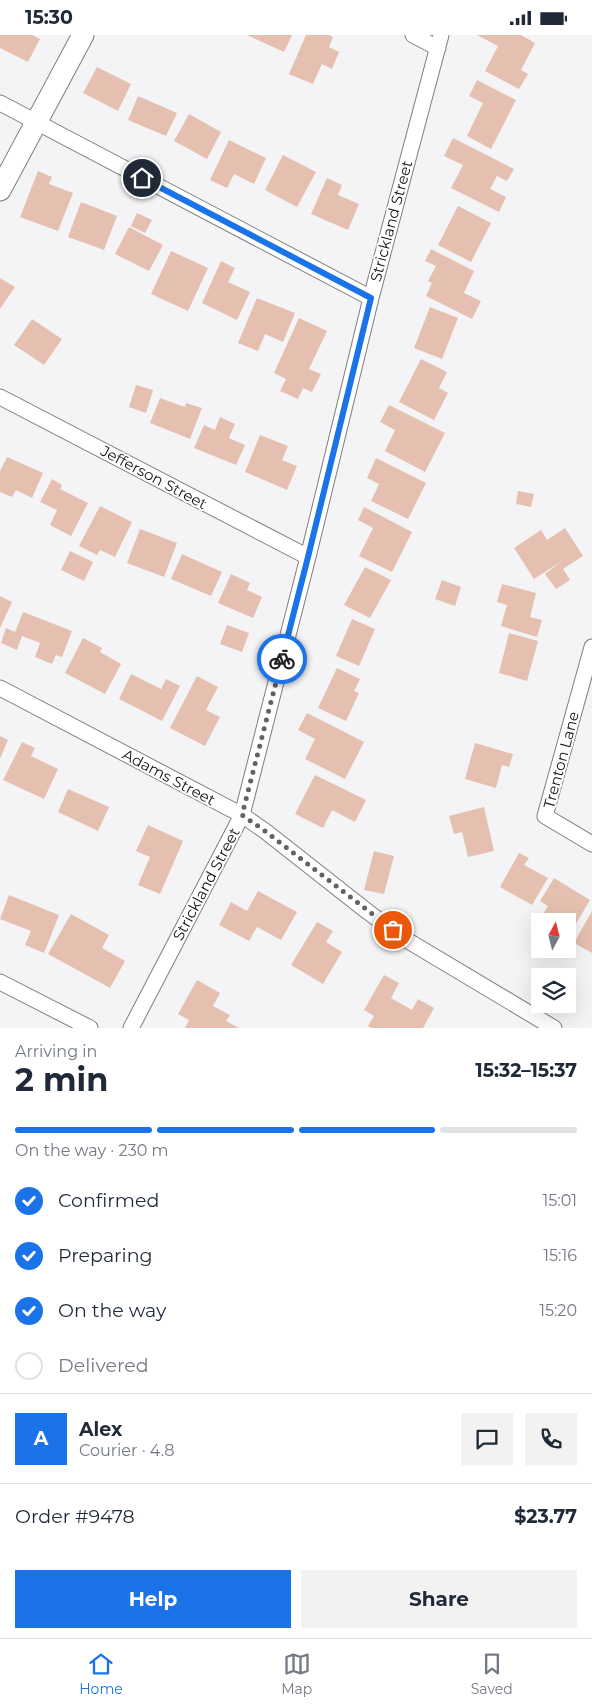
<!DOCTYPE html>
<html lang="en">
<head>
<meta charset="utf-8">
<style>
	:root { --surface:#fff; --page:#f2f2f3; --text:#1f2937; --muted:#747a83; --line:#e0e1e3; --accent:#1a73e8 }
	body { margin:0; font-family:Montserrat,sans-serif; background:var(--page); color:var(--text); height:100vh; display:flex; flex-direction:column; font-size:19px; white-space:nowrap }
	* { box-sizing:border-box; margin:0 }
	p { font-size:16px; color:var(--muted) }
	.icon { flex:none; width:28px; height:28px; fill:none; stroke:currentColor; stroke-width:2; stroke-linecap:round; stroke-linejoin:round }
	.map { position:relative; height:993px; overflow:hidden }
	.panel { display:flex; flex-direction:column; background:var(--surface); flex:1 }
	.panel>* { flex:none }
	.needle { width:32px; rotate:7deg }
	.fabs { position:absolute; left:531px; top:878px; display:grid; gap:10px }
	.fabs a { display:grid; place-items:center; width:45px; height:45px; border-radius:0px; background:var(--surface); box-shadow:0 5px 20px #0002; font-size:25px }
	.pin { position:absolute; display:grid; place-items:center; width:42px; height:42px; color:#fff; margin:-21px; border:2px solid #fff; border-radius:50%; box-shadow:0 1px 5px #0007 }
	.courier { position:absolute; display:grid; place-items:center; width:50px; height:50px; margin:-25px; border:4px solid #1a73e8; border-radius:50%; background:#fff; color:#222; box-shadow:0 1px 6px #0007 }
	.head em { font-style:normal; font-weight:700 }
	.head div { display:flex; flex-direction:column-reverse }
	.head { display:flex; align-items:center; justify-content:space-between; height:85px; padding:0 15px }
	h1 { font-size:32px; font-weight:700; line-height:38px }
	.bar { display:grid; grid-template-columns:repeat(4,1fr); gap:8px 5px; align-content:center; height:60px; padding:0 15px }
	.bar i { height:6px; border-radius:4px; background:var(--line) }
	.bar .active { background:var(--accent) }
	.bar p { grid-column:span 4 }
	.line { display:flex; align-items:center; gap:12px; padding:0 15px; border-top:1px solid var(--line) }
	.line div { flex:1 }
	.round { display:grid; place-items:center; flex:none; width:52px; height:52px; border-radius:0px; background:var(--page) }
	ol { padding:0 15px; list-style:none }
	li { display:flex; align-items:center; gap:15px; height:55px }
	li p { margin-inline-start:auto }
	li .icon { padding:5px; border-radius:50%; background:var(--accent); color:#fff; stroke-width:4 }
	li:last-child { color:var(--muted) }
	li i { width:28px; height:28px; border:2px solid var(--line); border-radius:50% }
	.action { display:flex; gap:10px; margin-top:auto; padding:10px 15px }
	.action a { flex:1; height:58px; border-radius:0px; background:var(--accent); color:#fff; font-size:20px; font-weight:700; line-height:58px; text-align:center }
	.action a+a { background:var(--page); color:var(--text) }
	.status { display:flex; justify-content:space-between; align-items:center; height:35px; padding:0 25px; background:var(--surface); direction:ltr }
	.status svg { height:14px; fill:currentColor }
	.dock { display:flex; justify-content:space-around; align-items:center; height:70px; border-top:1px solid var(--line); background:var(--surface); font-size:14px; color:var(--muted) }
	.dock a { display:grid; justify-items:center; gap:2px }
	.dock .active { color:var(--accent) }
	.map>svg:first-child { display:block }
	.building { fill:#e5c0b1 }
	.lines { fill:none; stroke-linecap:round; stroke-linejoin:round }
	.street-casing { stroke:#7e7e7f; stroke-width:17 }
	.secondary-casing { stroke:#7e7e7f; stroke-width:23 }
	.street { stroke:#fff; stroke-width:15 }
	.secondary { stroke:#fff; stroke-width:21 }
	.done { stroke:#626263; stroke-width:5; stroke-dasharray:0 9 }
	.route { stroke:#1a73e8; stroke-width:6 }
	.labels { text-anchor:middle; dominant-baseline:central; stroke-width:4; stroke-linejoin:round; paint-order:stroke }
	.street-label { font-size:15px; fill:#131314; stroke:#fff }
</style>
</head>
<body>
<div class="status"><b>15:30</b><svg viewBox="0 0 49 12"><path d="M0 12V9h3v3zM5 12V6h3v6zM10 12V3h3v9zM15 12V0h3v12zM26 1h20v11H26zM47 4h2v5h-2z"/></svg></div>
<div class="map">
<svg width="592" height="993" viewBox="0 0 592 993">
	<rect width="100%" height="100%" fill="#f4f4f6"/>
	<!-- building -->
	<path class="building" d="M0 0H32L40 4 28 27 0 13Z
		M247 0H292L284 17Z
		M306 0H329L333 2 329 12 339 17 332 34 322 29 313 49 289 39Z
		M477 0H521L535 8 521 35 528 39 519 54 485 36 498 11Z
		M97 32 131 49 118 76 83 58Z
		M477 45 516 65 491 114 467 101 483 68 469 61Z
		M138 61 177 78 166 101 128 85Z
		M189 79 221 97 207 124 174 106Z
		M453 103 514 134 507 146 497 141 490 154 506 162 499 177 451 153 463 130 444 121Z
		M229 105 266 123 254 149 234 139 227 153 210 145Z
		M283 120 316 137 297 172 265 155Z
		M38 136 52 142 49 149 73 158 58 196 20 182Z
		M327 143 342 150 338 160 359 169 348 195 311 179Z
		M81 167 117 181 104 215 68 202Z
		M458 171 491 188 471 227 438 210Z
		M137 178 152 185 145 198 131 191Z
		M129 192 163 210 149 236 115 219Z
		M431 214 474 236 464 258 481 266 472 284 426 261 432 248 428 246 436 231 425 226Z
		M171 216 208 233 188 276 151 259Z
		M221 226 235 233 228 247 250 257 237 285 202 268Z
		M0 243 15 252 0 274Z
		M257 263 295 278 283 307 265 299 258 316 238 308Z
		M430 272 458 283 442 324 414 313Z
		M299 283 327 296 309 334 321 339 312 357 303 353 298 364 280 356 286 344 274 338Z
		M32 284 62 304 44 330 14 310Z
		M421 324 447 337 439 353 448 358 434 385 399 367Z
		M136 350 153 355 146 378 129 372Z
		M160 363 185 372 186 368 202 373 190 404 150 388Z
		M389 370 445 398 425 437 385 416 395 395 380 387Z
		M220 382 235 389 229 403 245 410 236 430 194 413 204 390 215 395Z
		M260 400 288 411 282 425 297 431 287 455 245 437Z
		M7 422 43 438 32 463 16 455 12 462 0 457V436Z
		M376 423 426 448 408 484 371 466 379 449 367 443Z
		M52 444 62 450 60 454 88 468 71 501 50 490 57 475 40 467Z
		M518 456 534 459 531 472 516 469Z
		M100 471 132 487 115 522 100 515 97 520 79 511Z
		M364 472 412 497 392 537 359 521 373 493 358 485Z
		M565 493 583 521 563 534 570 545 556 554 545 539 562 526 534 544 514 513 541 495 547 505Z
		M140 494 177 508 164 542 127 528Z
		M70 516 93 527 84 546 61 535Z
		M182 519 222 537 211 561 171 544Z
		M365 532 391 545 370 583 344 570Z
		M231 539 250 548 247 555 262 562 253 583 218 568Z
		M442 545 461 552 455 571 435 564Z
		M502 549 536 558 530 582 542 585 537 602 501 591 507 570 497 567Z
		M0 561 12 567 0 593Z
		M23 577 72 596 62 622 56 620 52 629 35 622 40 608 22 601 17 615 1 608 6 593 15 597Z
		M352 584 375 594 359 631 336 621Z
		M227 590 249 598 242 617 220 609Z
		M509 598 538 606 527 646 499 638Z
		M83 603 102 613 100 617 121 629 105 659 65 638Z
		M337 633 360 644 354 656 359 658 346 686 318 673Z
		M131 639 161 654 166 644 180 651 162 686 119 664Z
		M197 641 218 652 206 675 220 682 205 711 170 693Z
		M307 678 364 707 345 744 305 724 315 704 298 695Z
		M0 701 8 705 0 724Z
		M22 707 35 713 31 721 58 734 44 764 3 745Z
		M475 708 513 719 509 732 502 730 496 753 465 744Z
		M315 740 366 765 355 787 332 775 323 793 295 779Z
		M68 754 109 772 98 796 58 777Z
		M484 772 494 816 468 822 462 797 454 799 449 781Z
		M148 790 183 806 160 859 138 850 150 822 136 816Z
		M374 816 394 821 384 859 364 855Z
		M519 818 529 823 524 830 548 843 532 870 500 852Z
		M554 843 590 865 570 899 568 897V886H549L541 882 548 871 540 866Z
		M258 856 297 877 281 905 257 892 249 906 219 890 231 867 247 876Z
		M9 860 59 880 44 918 25 910 31 896 0 884Z
		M592 876V918L574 908Z
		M71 879 109 900 102 913 125 926 110 953 48 919Z
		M317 887 333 896 326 907 342 917 323 949 291 930Z
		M384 940 399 948 391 963 412 975 418 964 434 973 423 993H371L368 991 374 981 364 975Z
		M197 945 220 958 213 971 230 980 226 986 239 993H185L189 985 178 979Z"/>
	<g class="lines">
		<defs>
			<path id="street" d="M413 0 438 13
				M0 68 371 263
				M0 362 308 522
				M592 612 545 781 592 809
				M0 653 242 780 265 796 368 877 405 904 554 993
				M0 947 90 993
				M131 993 242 780 308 522 371 263 441 0"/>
			<path id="secondary" d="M0 155 83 0"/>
		</defs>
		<!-- street casing -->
		<use href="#street" class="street-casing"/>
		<!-- secondary casing -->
		<use href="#secondary" class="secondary-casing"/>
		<!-- street -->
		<use href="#street" class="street"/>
		<!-- secondary -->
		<use href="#secondary" class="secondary"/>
	</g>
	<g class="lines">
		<!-- done -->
		<path class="done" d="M282 624 242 780 265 796 393 895"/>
		<!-- route -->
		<path class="route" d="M142 143 371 263 308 522 282 624"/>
	</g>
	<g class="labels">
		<!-- street labels -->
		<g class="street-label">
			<text transform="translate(391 186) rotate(-75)">Strickland Street</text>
			<text transform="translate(154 442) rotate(28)">Jefferson Street</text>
			<text transform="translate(561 725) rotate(-75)">Trenton Lane</text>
			<text transform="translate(169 742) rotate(28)">Adams Street</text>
			<text transform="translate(206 849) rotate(-62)">Strickland Street</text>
		</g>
	</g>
</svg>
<div class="fabs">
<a><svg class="needle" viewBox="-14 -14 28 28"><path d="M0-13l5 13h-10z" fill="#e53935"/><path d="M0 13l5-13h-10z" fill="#747a83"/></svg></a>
<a><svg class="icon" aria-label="layers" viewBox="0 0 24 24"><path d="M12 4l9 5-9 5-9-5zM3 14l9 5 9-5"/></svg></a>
</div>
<div class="pin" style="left:393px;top:895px;background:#ea580c"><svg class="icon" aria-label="bag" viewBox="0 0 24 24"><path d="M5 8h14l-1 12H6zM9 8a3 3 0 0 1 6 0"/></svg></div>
<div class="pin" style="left:142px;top:143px;background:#1f2937"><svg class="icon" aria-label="home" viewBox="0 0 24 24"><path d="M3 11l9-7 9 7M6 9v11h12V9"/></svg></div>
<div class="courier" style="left:282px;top:624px"><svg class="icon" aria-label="bike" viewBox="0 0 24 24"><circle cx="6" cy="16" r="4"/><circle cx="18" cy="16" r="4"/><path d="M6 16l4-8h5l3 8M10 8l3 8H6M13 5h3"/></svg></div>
</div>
<section class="panel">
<div class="head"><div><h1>2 min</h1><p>Arriving in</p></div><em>15:32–15:37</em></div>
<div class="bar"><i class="active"></i><i class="active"></i><i class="active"></i><i></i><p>On the way · 230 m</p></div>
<ol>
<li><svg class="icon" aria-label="check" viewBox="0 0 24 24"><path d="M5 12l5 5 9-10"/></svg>Confirmed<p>15:01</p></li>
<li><svg class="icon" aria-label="check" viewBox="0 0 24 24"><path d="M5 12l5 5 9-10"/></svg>Preparing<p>15:16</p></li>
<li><svg class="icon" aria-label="check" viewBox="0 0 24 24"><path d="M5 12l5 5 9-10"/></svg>On the way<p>15:20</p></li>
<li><i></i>Delivered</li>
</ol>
<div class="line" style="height:90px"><b class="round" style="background:var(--accent);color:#fff">A</b><div><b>Alex</b><p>Courier · 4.8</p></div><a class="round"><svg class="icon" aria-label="chat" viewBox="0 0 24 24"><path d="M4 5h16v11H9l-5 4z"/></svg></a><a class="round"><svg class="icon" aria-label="phone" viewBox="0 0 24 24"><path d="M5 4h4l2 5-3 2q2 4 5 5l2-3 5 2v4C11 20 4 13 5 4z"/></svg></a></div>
<div class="line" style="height:65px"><div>Order #9478</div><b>$23.77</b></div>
<div class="action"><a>Help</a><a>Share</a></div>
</section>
<nav class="dock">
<a class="active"><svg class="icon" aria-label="home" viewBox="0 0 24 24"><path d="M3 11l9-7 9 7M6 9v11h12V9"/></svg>Home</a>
<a><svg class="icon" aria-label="map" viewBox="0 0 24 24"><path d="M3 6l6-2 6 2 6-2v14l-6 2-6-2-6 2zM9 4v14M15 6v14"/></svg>Map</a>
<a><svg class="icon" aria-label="saved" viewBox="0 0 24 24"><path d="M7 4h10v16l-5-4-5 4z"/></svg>Saved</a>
</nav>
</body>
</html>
